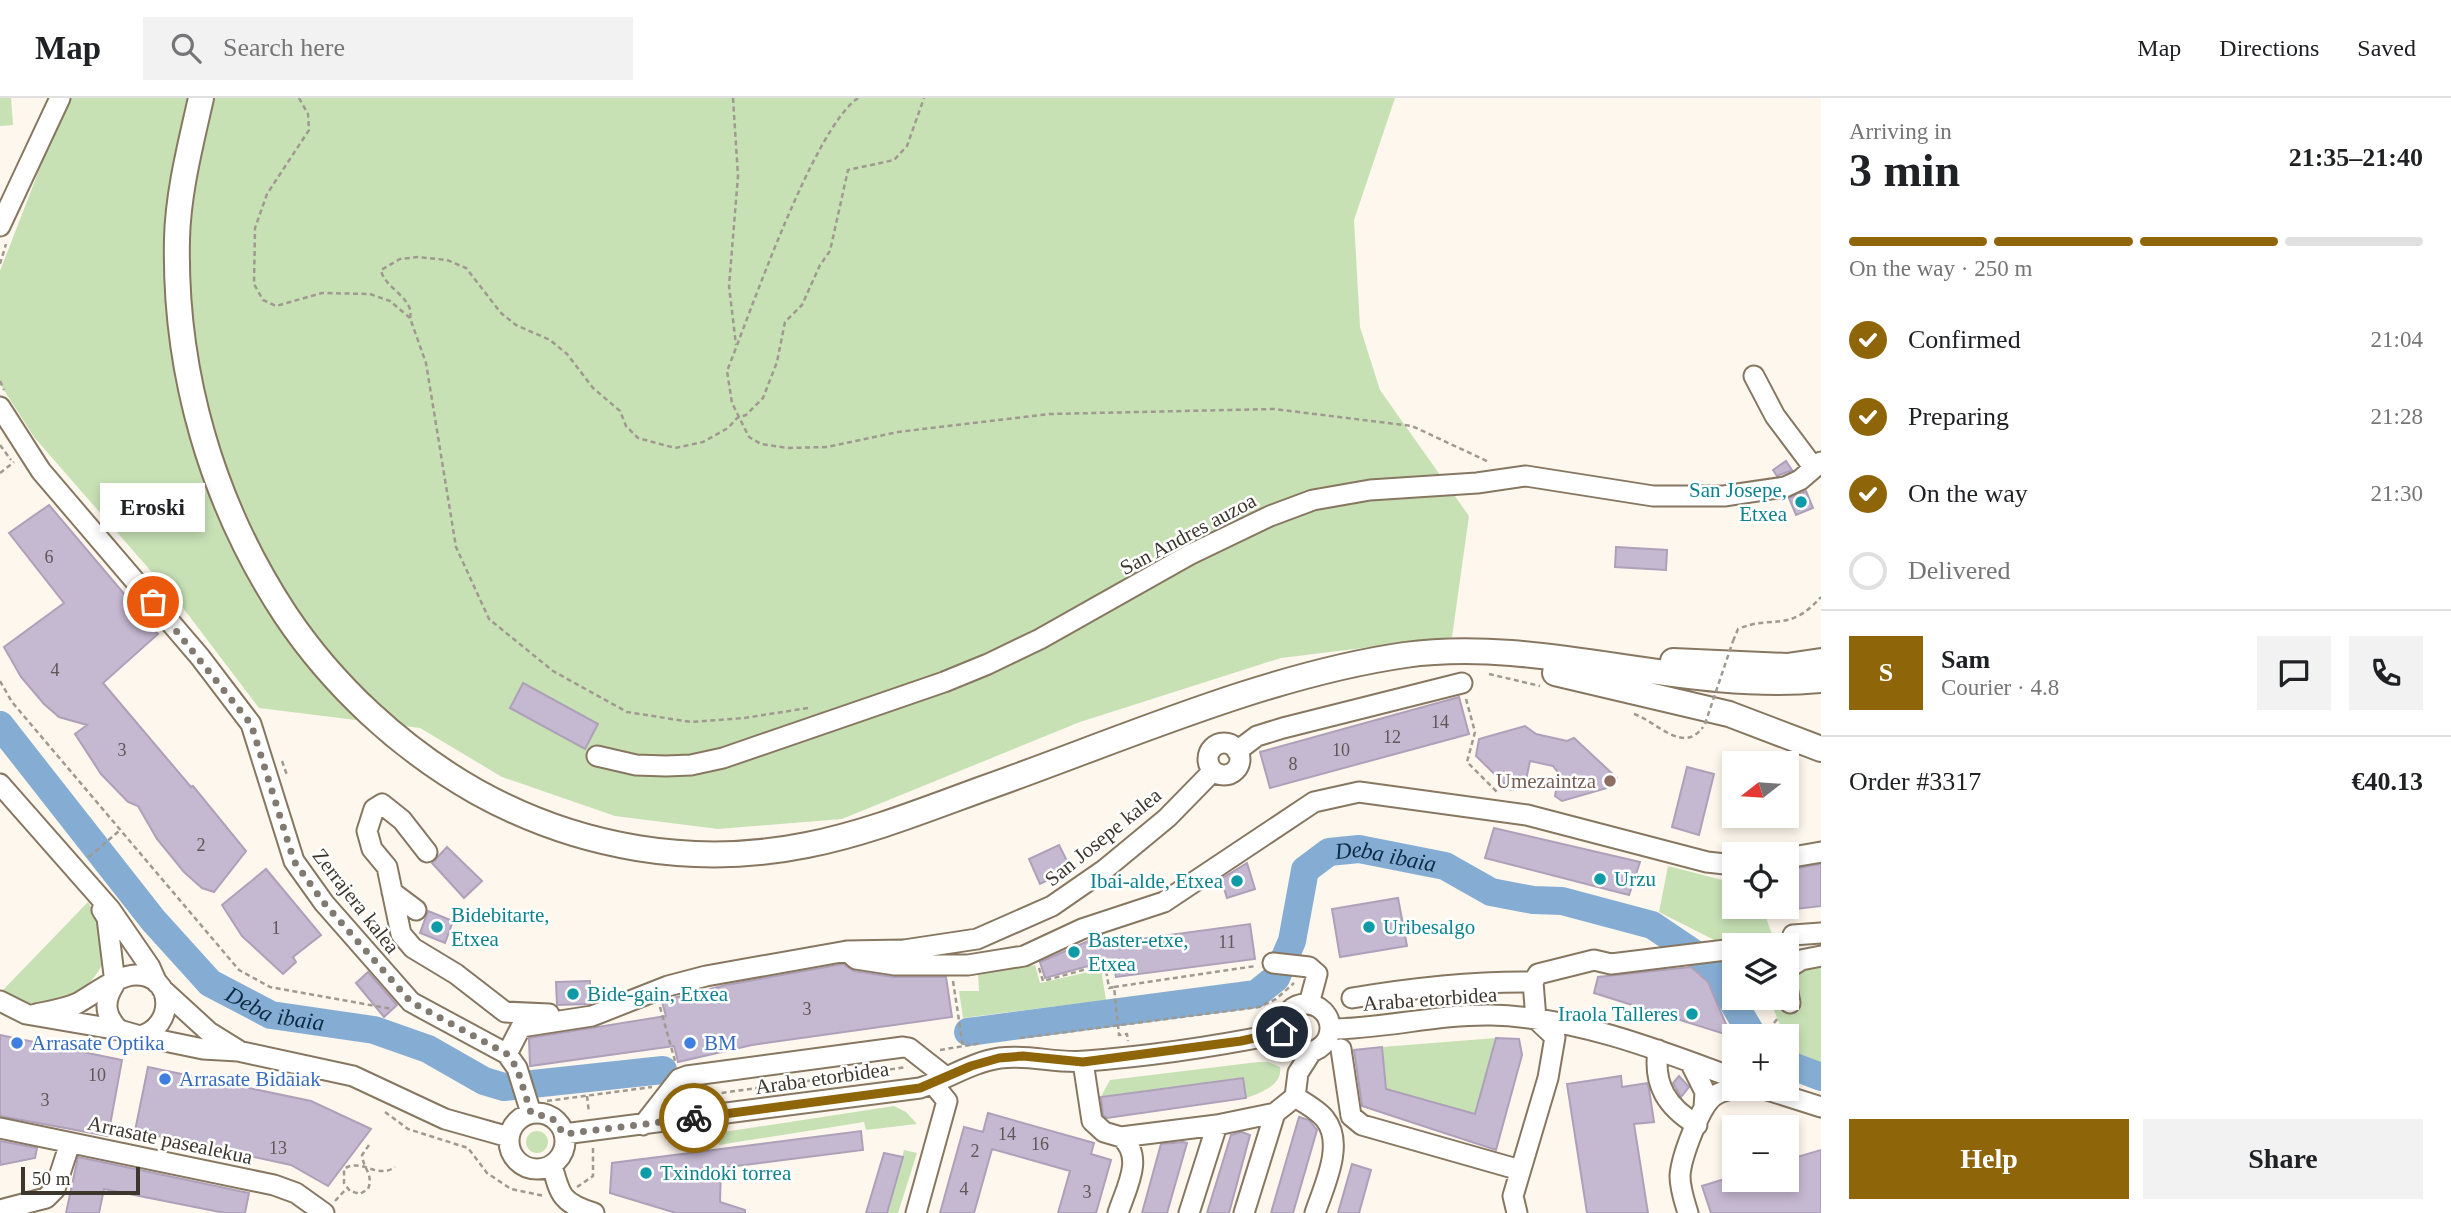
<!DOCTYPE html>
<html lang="en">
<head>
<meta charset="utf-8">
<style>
	:root { --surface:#fff; --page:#f2f2f2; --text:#202124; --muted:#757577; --line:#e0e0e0; --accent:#8f650a }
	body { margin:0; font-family:Georgia,serif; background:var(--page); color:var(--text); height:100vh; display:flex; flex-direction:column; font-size:26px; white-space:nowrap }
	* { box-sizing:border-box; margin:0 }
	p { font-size:23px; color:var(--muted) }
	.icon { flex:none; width:38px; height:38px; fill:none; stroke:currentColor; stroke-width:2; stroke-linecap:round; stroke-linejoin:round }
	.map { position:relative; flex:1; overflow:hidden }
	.side { display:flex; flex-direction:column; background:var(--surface); width:630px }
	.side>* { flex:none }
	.needle { width:46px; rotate:253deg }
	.controls { position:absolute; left:1722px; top:653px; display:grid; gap:14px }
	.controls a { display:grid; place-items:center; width:77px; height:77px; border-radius:0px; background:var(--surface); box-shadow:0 4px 10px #0003; font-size:35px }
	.scale { position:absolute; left:21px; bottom:18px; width:119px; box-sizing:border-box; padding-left:7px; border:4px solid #3d362d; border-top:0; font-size:19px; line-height:24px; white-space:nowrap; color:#3d362d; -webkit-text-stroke:5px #fff; paint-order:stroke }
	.pin { position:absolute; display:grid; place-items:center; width:60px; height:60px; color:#fff; margin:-30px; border:4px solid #fff; border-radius:50%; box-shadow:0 2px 7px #0007 }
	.courier { position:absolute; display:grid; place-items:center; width:70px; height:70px; margin:-35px; border:5px solid #8f650a; border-radius:50%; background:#fff; color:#222; box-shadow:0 2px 9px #0007 }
	.bubble { position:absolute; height:49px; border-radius:0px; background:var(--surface); box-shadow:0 4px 10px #0003; font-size:23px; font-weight:700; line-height:49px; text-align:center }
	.head em { font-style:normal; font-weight:700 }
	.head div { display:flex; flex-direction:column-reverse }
	.head { display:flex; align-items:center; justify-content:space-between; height:119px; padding:0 28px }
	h1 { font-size:46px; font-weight:700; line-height:52px }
	.bar { display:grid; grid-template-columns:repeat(4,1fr); gap:10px 7px; align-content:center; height:84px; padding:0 28px }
	.bar i { height:9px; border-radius:5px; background:var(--line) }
	.bar .current { background:var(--accent) }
	.bar p { grid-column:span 4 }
	.line { display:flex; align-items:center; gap:18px; padding:0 28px; border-top:2px solid var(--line) }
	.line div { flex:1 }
	.round { display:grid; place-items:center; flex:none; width:74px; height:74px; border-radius:0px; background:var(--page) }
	ol { padding:0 28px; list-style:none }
	li { display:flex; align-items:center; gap:21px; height:77px }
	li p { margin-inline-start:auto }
	li .icon { padding:7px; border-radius:50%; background:var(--accent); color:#fff; stroke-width:4 }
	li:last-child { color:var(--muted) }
	li i { width:38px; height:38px; border:4px solid var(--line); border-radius:50% }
	.action { display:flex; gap:14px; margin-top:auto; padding:14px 28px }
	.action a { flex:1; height:80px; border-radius:0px; background:var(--accent); color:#fff; font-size:28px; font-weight:700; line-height:80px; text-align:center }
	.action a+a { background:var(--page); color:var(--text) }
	header { display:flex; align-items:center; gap:42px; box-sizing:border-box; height:98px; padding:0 35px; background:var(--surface); border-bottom:2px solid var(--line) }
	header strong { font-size:33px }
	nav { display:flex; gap:38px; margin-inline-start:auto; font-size:24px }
	.search { width:490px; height:63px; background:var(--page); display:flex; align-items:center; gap:18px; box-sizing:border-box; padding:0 24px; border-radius:0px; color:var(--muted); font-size:26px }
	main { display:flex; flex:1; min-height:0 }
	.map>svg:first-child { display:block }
	.green { fill:#c7e1b5 }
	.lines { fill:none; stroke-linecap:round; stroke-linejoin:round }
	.river { stroke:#85add3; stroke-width:28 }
	.building { fill:#c5b8d1; stroke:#ada0b8; stroke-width:2 }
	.minor-casing { stroke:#877761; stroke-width:23 }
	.major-casing { stroke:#877761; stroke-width:28 }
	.path { stroke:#a09990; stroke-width:2.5; stroke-dasharray:5 3.5; stroke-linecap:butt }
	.minor { stroke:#fff; stroke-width:19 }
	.major { stroke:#fff; stroke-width:24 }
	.path-bridge { stroke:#a09990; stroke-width:2.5; stroke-dasharray:5 3.5; stroke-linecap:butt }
	.done { stroke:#817a70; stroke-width:7; stroke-dasharray:0 12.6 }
	.route { stroke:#8f650a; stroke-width:9 }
	.culture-dot { fill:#0f9aa8; stroke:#fff; stroke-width:2.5 }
	.education-dot { fill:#8d6e63; stroke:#fff; stroke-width:2.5 }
	.shop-dot { fill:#3f7fe0; stroke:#fff; stroke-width:2.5 }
	.labels { text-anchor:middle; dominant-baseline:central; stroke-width:5; stroke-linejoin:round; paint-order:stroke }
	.number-label { font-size:18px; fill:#5f5656 }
	.culture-label { font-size:21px; fill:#0d838f; stroke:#fff; text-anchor:start }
	.street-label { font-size:21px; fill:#3d362d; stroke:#fff }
	.education-label { font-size:21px; fill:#785e54; stroke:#fff; text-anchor:end }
	.shop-label { font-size:21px; fill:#366cbe; stroke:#fff; text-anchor:start }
	.water-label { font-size:23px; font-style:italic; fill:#0c2b45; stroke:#fff }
</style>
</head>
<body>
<header>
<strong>Map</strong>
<div class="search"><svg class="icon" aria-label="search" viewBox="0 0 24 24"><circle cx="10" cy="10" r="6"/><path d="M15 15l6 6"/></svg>Search here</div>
<nav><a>Map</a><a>Directions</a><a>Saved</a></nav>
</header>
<main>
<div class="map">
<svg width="1821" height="1115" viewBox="0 0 1821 1115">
	<rect width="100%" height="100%" fill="#fef7ed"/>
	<!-- green -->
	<path class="green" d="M0 0H11L13 27 0 28Z
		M67 0H1395L1354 122 1360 229 1380 292 1469 418 1452 539 1281 560 1080 624 842 721 718 731 615 718 502 679 420 630 259 610 183 510 34 339 0 286V173Z
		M1668 768 1734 785V808L1762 809 1776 847 1726 848 1659 814Z
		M88 804C98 820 105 835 105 854 104 877 75 902 54 906 37 910 17 902 3 892Z
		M1821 850V967L1792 956 1769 900H1787V852Z
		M1035 867 1040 885 1101 871 1106 902 963 920 959 893H979L978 876Z
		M1496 940 1475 1016 1386 991 1382 949Z
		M1258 964H1268L1280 969C1283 987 1260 995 1246 1000L1243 980 1100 1000 1110 982Z
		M894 1008 906 1014 917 1026 866 1032 864 1024 719 1047 717 1035Z
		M526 1044a11 11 0 1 1 22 0a11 11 0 1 1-22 0Z
		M904 1052 917 1055 898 1115H887Z"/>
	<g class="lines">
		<!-- river -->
		<g class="river">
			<path id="s1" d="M0 627 153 822 210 885 271 917 374 932 428 951 484 983 504 989 663 972"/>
			<path id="s2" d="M968 934 1256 896 1276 880 1292 843 1305 772 1329 754 1359 751 1445 768 1491 794 1533 802 1562 803 1652 827 1710 866 1753 938"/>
			<path d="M1787 966 1821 979"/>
		</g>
	</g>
	<!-- building -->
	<path class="building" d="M1786 363 1792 372 1777 378 1773 372Z
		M1806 393 1813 410 1796 417 1789 400Z
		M49 407 158 536 103 585 191 689 193 688 246 753 214 794 202 790 184 774 157 741 138 708 128 704 101 676 75 636 87 627 59 619 44 606 21 579 4 549 64 505 9 435Z
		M1616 449 1667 452 1666 472 1615 469Z
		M523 585 598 626 585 651 510 610Z
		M1459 599 1469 636 1270 690 1260 654Z
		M1525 628 1536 636 1567 643 1574 640 1617 680 1614 688 1562 703 1555 698 1559 676 1553 668 1530 663 1525 687 1511 692 1476 658 1479 641Z
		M1687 669 1714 676 1699 737 1672 729Z
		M1494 730 1640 764 1629 797 1485 760Z
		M1059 747 1071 771 1040 786 1029 761Z
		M447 749 482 783 464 800 432 765Z
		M1247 765 1255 791 1227 800 1221 781Z
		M1821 766V808L1787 812V772Z
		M266 771 321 837 293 859 296 864 283 876 242 838 222 807Z
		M1398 800 1407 848 1340 859 1332 811Z
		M428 813 453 823 445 845 420 835Z
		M1250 826 1255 861 1116 879 1113 861 1045 880 1040 864 1102 837 1103 846Z
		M843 866 854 873 893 879H946L952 919 752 947 678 964 674 948 530 968 529 940 666 918 662 904 665 902 726 887Z
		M1691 869 1708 884 1731 938 1594 895 1598 879Z
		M368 874 397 907 384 919 356 885Z
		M590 883V906L557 907 556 884Z
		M0 937 122 962 108 1038 0 1018Z
		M1496 940 1519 941 1522 957 1496 1052 1362 1008 1354 952 1382 949 1386 991 1475 1016Z
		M148 969 311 1003 371 1031 328 1088 291 1067 135 1033Z
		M1621 978 1622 989 1647 985 1649 991 1654 1024 1634 1026 1648 1115H1587L1567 986Z
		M1679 978 1689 989 1681 999 1673 985Z
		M1243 980 1246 1000 1107 1020 1103 1017 1101 999Z
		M988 1015 1094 1045 1091 1056 1111 1062 1096 1115H1058L1070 1073 992 1051 974 1115H940L964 1029 983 1034Z
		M1299 1019 1309 1022 1317 1032 1293 1115H1271Z
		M861 1033 863 1052 721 1070 720 1104 745 1112V1115H676L610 1095 612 1065Z
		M1242 1034 1250 1037 1229 1115H1207L1231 1037Z
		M0 1043 37 1050 35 1060 0 1067Z
		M1183 1044 1187 1045 1167 1115H1142L1161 1046Z
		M1821 1052V1115H1711L1702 1088 1734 1078V1082H1787V1062Z
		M884 1055 903 1059 887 1115H866Z
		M78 1059 249 1095 245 1115H225L104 1091 99 1115H66Z
		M1352 1066 1371 1072 1359 1115H1338Z"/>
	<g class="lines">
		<defs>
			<path id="minor" d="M0 128 60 0
				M1754 278 1775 318 1814 370
				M0 309 41 373 200 559 251 626 294 763 324 805 411 904 507 956 517 970 531 1015
				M1208 661a16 16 0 1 1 32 0a16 16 0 1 1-32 0Z
				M1237 653 1257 638 1283 630 1462 585
				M597 658 636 667 666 668 691 667 723 660 944 584 988 566 1040 541 1189 457 1270 418 1313 402 1370 392 1477 385 1526 378 1653 398H1724L1785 389 1800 382 1821 364
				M0 686 110 811 150 869 157 885
				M427 754 402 722 382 706 374 711 367 733 372 751 387 769 401 836 413 850 456 876 505 914 549 916
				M1787 760 1821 754
				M392 794 416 812
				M102 812 107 820 115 885
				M1793 837 1821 835
				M847 853 856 861 895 867H968L1024 858 1082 831 1164 804 1314 704 1359 694 1527 717 1707 764 1734 767
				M1273 865 1309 869 1317 876 1309 906
				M1787 871 1801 862 1821 858
				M1533 884 1538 876 1594 862 1611 866 1734 851
				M1787 889 1790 905
				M162 891 209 934 238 952
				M1352 900C1412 890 1472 883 1533 884L1536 921 1555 939 1548 980 1513 1098 1517 1115
				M0 903 26 916 119 932
				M1282 930a24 24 0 1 1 48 0a24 24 0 1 1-48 0Z
				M36 916C50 913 65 911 78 905 94 896 118 877 136 877 175 877 175 929 140 938L119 932C105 918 103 904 114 887
				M1330 931C1384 931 1437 916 1491 917 1574 919 1657 951 1734 980
				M140 938 203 951 238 953 353 978 445 1021 509 1039
				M1341 951 1351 1018 1362 1027 1520 1072
				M1658 952C1653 987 1667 1009 1697 1027
				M507 956 521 929 592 918 668 888 706 878 847 853 904 852 977 841 1052 808 1104 772 1167 720 1213 673
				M1083 964 1092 1023 1104 1034 1121 1039 1217 1027 1275 1015 1295 999 1298 975 1312 953
				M1690 964 1705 994 1704 1010
				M1761 990 1821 1009
				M1295 999C1305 1005 1318 1012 1325 1021 1345 1046 1324 1088 1315 1115
				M509 1043a28 28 0 1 1 56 0a28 28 0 1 1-56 0Z
				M643 1027 679 981 687 978 903 949 909 950 946 979
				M0 1030 274 1087 296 1095 324 1115
				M564 1036 920 990C947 981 972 964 1000 960 1029 956 1057 966 1086 963 1151 958 1218 948 1282 935
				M552 1067C560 1098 562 1105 594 1115
				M0 1112 46 1100 55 1091 70 1045
				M916 1115 947 1003 933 986
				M1118 1115C1126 1090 1145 1059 1121 1039
				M1189 1115 1217 1027
				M1244 1115 1275 1015
				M1688 1115C1684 1102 1680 1091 1680 1078 1681 1060 1700 1008 1714 998 1719 994 1728 992 1734 990"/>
			<path id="major" d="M201 0C191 45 178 94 177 141 174 274 212 405 285 516 333 588 401 651 477 694 578 750 694 770 807 747 868 735 927 711 985 690 1118 643 1266 577 1405 557 1541 538 1680 595 1821 582
				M1673 563 1787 568 1821 563
				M1555 575 1729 616 1821 651"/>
		</defs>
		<!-- minor casing -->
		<use href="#minor" class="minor-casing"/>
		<!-- major casing -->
		<use href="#major" class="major-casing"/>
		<!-- path -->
		<path class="path" d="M299 0 308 16 309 32 267 96 255 130 254 186 263 202 276 208 322 195 370 196 390 203 410 220 426 265 456 449 489 521 553 573 627 614 691 624 744 620 808 610
			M733 0 738 78 729 188 736 247
			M858 0C813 31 750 216 727 273L732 305 749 339 761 346 787 350 827 349 898 334 1049 316 1274 311 1412 328 1489 364
			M0 166 6 146
			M410 220C415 200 384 190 381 172L400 161 418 159 447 162 466 170 501 215 516 227 550 242 567 256 593 290 620 313 626 328 638 340 675 350 703 344 728 330 737 320 746 317 763 300 777 264 785 224 802 207 820 167 830 153 848 72 894 62 907 48 924 0
			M0 283 4 292
			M0 347 11 362
			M0 375 14 364
			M1733 543 1738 531C1773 516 1788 536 1821 499
			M1489 576 1540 588
			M0 583 12 604 239 872 270 889 392 911
			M1466 601 1475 634 1467 664 1498 695
			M1634 616C1656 623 1683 657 1703 629
			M282 663 287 677
			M89 759 119 733
			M1039 870 1043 883 1105 866 1109 890 1114 889 1119 937 1127 936 1128 943
			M953 883 963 949
			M1114 889 1256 868
			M660 909 675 963
			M1763 938 1779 919
			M1020 940 1259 909 1276 901 1294 885
			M940 952 982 945
			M688 996 700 998 907 969
			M587 998 589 1015
			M547 1003 652 989
			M385 1014 408 1031 468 1050 487 1075 511 1091 544 1098
			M369 1047 362 1057C363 1070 374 1077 368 1091L360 1096 350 1093 344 1085V1071C361 1059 377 1082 395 1069
			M577 1089 593 1078V1050
			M335 1103 347 1090"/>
		<!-- minor -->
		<use href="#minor" class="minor"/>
		<!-- major -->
		<use href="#major" class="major"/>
		<!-- path-bridge -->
		<path class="path-bridge" d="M1705 626 1733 543"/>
	</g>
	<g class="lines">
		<!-- done -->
		<path class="done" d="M153 504 251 626 294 763 324 805 411 904 507 956 517 970 531 1015 552 1020 564 1036 694 1020"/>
		<!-- route -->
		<path class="route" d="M694 1020 920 990 971 968 999 960 1023 958 1083 964 1241 943 1282 934"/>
	</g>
	<!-- markers -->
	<g class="culture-dot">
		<circle cx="1801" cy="404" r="7"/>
		<circle cx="1600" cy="781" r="7"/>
		<circle cx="1237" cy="783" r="7"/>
		<circle cx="437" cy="829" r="7"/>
		<circle cx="1369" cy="829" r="7"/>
		<circle cx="1074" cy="854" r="7"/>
		<circle cx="573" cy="896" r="7"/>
		<circle cx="1692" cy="916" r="7"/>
		<circle cx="646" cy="1075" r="7"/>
	</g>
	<circle class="education-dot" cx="1610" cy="683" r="7"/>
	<g class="shop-dot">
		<circle cx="17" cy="945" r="7"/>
		<circle cx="690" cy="945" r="7"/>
		<circle cx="165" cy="981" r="7"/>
	</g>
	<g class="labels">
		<!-- number labels -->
		<g class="number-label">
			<text x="49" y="459">6</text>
			<text x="55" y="572">4</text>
			<text x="1440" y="624">14</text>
			<text x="1392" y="639">12</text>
			<text x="122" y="652">3</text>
			<text x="1341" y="652">10</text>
			<text x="1293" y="666">8</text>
			<text x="201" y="747">2</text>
			<text x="276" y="830">1</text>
			<text x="1227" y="844">11</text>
			<text x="807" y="911">3</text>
			<text x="97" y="977">10</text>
			<text x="45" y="1002">3</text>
			<text x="1007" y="1036">14</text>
			<text x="1040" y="1046">16</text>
			<text x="278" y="1050">13</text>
			<text x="975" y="1053">2</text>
			<text x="964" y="1091">4</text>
			<text x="1087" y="1094">3</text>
		</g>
		<!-- culture labels -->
		<g class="culture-label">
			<text x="1787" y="392" text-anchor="end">San Josepe,<tspan x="1787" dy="24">Etxea</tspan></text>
			<text x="1614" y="781">Urzu</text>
			<text x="1223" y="783" text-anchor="end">Ibai-alde, Etxea</text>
			<text x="451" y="817">Bidebitarte,<tspan x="451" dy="24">Etxea</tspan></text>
			<text x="1383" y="829">Uribesalgo</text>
			<text x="1088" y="842">Baster-etxe,<tspan x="1088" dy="24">Etxea</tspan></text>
			<text x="587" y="896">Bide-gain, Etxea</text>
			<text x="1678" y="916" text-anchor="end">Iraola Talleres</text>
			<text x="660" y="1075">Txindoki torrea</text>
		</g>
		<!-- street labels -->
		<g class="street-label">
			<text transform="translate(1188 436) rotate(-28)">San Andres auzoa</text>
			<text transform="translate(1103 739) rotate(-39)">San Josepe kalea</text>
			<text transform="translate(356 803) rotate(52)">Zerrajera kalea</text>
			<text transform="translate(1430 901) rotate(-4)">Araba etorbidea</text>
			<text transform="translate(822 980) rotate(-8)">Araba etorbidea</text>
			<text transform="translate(170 1042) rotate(12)">Arrasate pasealekua</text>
		</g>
		<!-- education labels -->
		<g class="education-label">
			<text x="1596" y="683">Umezaintza</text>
		</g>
		<!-- shop labels -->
		<g class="shop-label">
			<text x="31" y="945">Arrasate Optika</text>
			<text x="704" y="945">BM</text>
			<text x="179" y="981">Arrasate Bidaiak</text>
		</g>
		<!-- water labels -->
		<g class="water-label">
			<text stroke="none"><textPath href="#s2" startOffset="516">Deba ibaia</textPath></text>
			<text stroke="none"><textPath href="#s1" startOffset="404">Deba ibaia</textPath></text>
		</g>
	</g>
</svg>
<div class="controls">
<a><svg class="needle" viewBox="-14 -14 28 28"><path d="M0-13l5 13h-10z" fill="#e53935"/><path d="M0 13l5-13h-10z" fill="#757577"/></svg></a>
<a><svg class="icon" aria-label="locate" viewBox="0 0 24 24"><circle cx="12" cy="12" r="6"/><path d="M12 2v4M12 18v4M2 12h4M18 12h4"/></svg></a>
<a><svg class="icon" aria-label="layers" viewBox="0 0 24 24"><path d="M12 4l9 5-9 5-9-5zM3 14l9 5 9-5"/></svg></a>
<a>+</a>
<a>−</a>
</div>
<div class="scale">50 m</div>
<div class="pin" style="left:153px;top:504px;background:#ea580c"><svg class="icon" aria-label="bag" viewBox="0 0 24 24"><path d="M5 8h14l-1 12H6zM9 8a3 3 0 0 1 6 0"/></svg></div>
<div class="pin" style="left:1282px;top:934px;background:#1f2937"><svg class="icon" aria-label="home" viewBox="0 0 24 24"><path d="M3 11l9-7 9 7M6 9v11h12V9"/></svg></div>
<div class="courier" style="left:694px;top:1020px"><svg class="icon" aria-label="bike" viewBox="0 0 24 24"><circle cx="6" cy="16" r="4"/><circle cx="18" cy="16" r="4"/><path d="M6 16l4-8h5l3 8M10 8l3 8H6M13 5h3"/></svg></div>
<div class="bubble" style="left:100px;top:385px;width:105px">Eroski</div>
</div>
<section class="side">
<div class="head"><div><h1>3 min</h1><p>Arriving in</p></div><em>21:35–21:40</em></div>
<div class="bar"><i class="current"></i><i class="current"></i><i class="current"></i><i></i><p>On the way · 250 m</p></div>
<ol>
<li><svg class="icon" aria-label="check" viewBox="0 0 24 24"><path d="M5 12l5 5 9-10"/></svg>Confirmed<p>21:04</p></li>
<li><svg class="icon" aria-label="check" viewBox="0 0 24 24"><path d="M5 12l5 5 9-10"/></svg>Preparing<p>21:28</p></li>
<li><svg class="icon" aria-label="check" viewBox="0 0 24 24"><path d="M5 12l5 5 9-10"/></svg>On the way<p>21:30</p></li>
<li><i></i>Delivered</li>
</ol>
<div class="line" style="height:126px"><b class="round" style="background:var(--accent);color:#fff">S</b><div><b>Sam</b><p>Courier · 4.8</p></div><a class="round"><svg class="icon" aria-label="chat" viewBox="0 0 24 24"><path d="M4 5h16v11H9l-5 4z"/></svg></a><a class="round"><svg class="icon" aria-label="phone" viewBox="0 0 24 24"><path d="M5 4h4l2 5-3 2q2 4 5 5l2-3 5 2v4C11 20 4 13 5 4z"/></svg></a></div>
<div class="line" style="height:91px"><div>Order #3317</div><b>€40.13</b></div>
<div class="action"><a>Help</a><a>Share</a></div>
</section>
</main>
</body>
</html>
